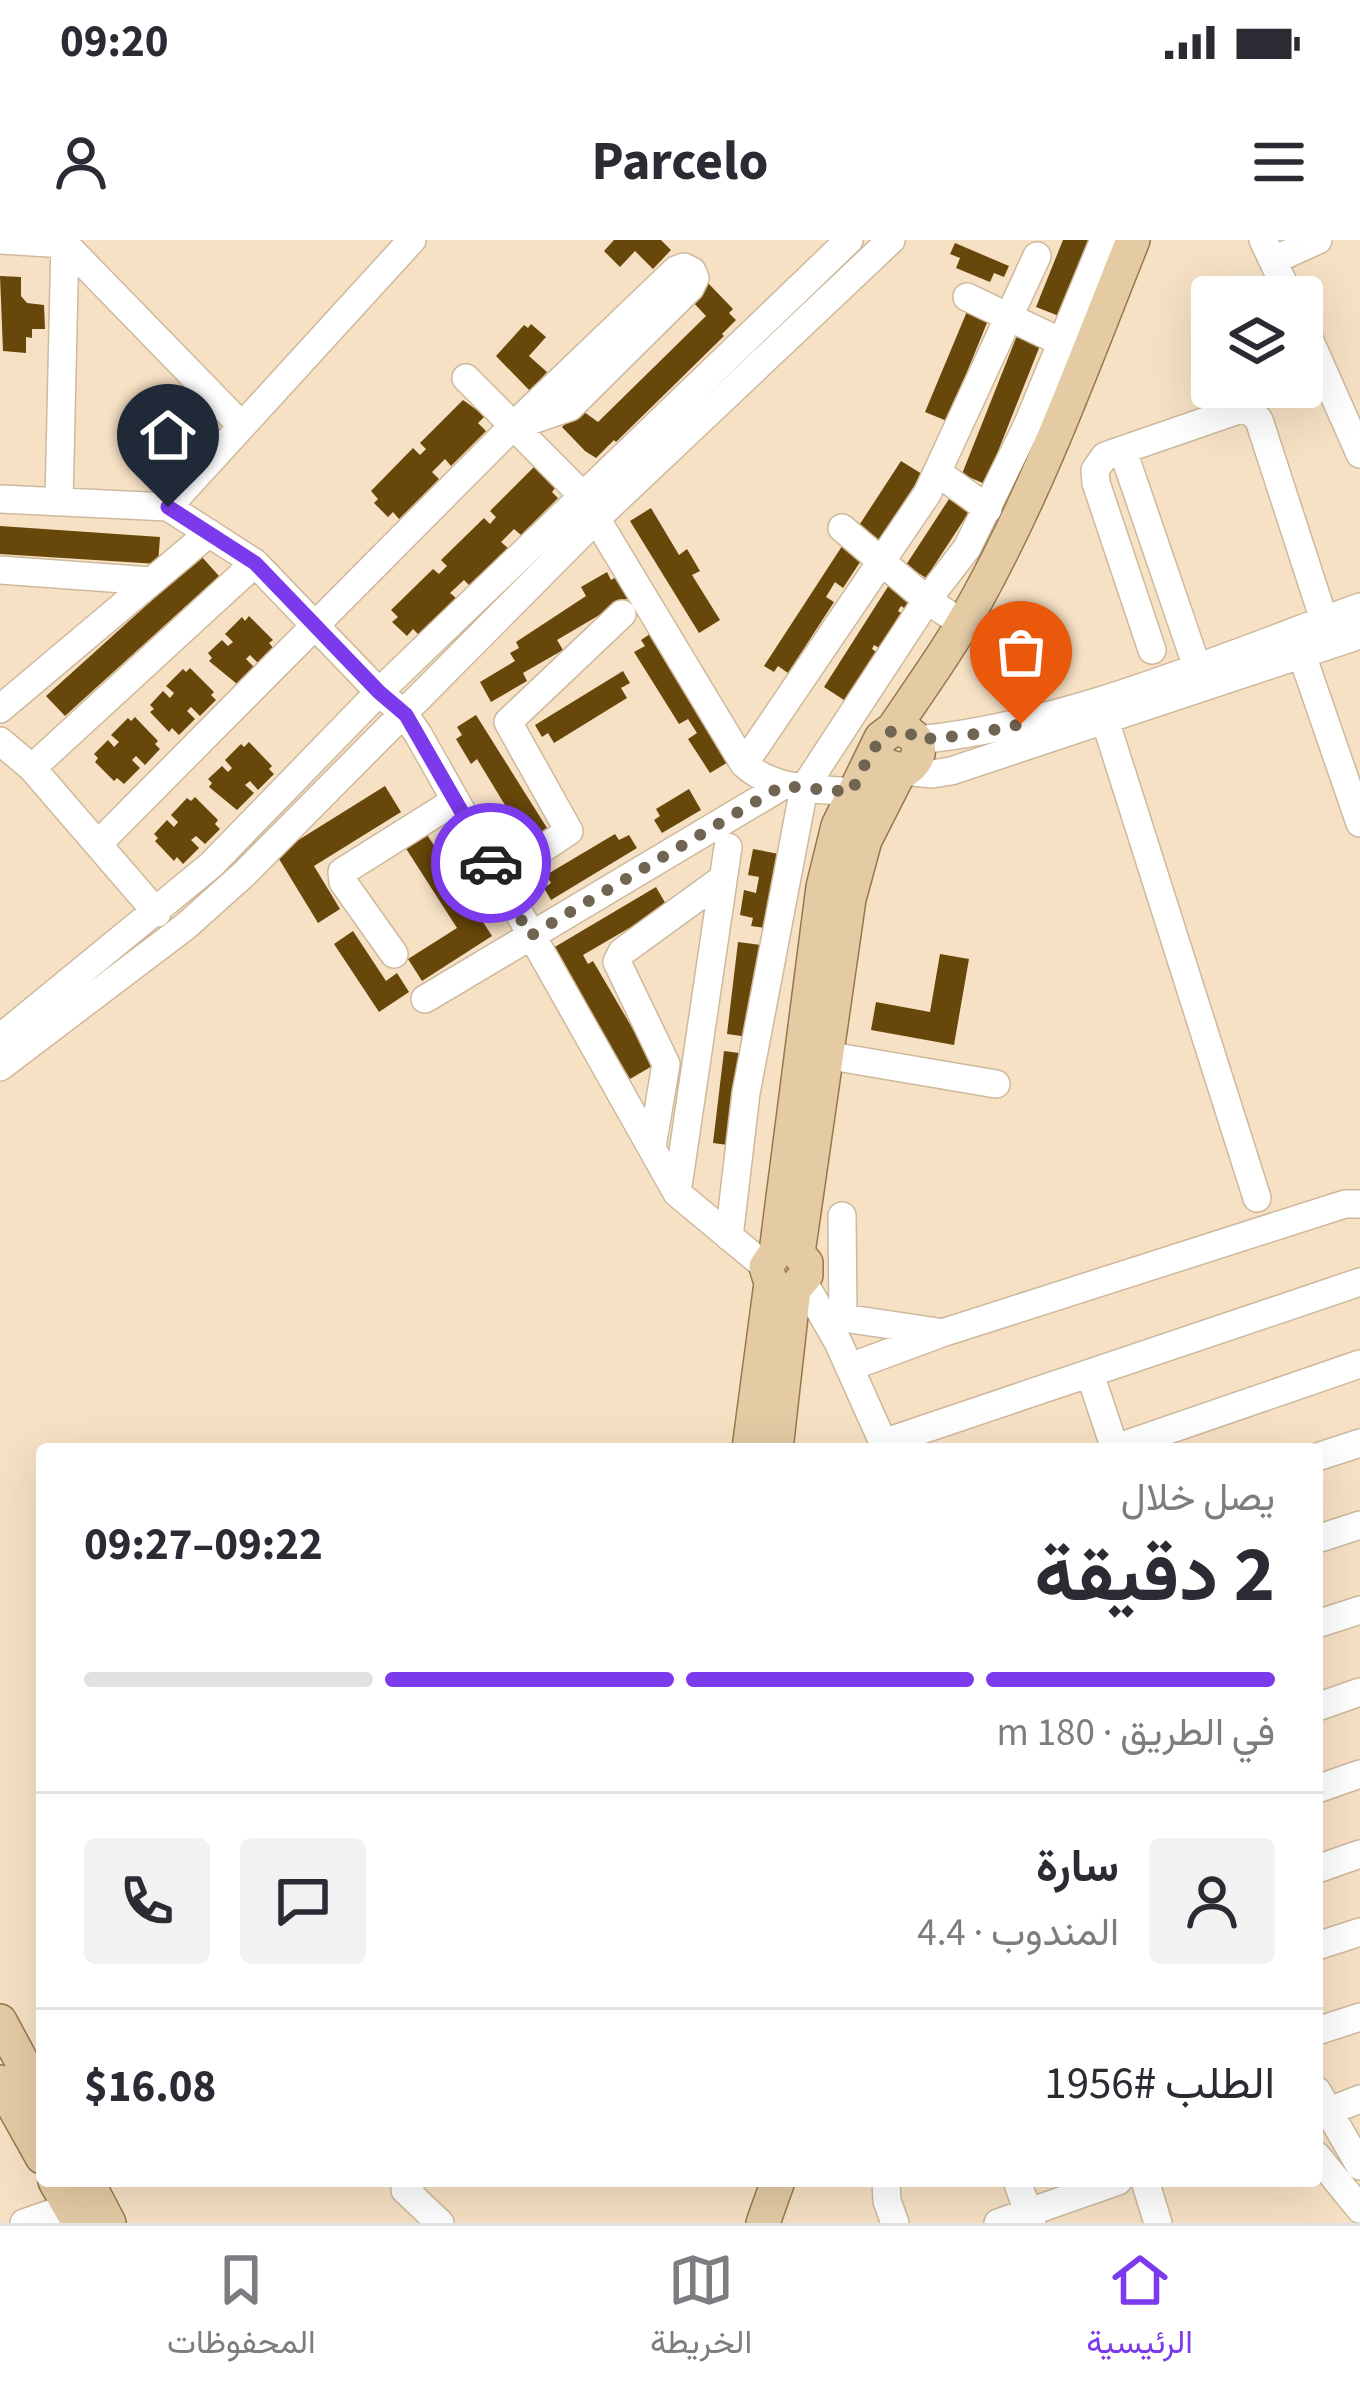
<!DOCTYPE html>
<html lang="ar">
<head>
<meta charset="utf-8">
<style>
	:root { --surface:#fff; --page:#f2f2f3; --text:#2b2b33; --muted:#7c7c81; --line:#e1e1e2; --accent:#7c3aed }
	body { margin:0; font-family:"Source Sans 3",Vazirmatn,sans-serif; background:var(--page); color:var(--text); direction:rtl; height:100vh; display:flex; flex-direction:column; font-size:45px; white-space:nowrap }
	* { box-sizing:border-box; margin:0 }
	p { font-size:39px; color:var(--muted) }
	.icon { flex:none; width:66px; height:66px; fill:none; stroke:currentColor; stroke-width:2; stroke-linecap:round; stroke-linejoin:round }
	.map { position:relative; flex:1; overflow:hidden; direction:ltr }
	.sheet { position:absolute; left:36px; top:1203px; width:1287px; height:744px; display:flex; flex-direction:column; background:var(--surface); border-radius:12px; box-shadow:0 12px 48px #0002; direction:rtl }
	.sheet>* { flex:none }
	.controls { position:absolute; left:1191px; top:36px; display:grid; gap:24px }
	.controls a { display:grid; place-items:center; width:132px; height:132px; border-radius:12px; background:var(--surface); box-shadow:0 12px 48px #0002; font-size:60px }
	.pin { position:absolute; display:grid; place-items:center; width:102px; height:102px; color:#fff; margin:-123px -51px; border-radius:50% 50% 50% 0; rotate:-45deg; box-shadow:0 0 12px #0007 }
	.pin .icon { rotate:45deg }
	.courier { position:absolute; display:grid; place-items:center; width:120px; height:120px; margin:-60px; border:9px solid #7c3aed; border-radius:50%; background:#fff; color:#222; box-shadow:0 3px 15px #0007 }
	.summary em { font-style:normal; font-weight:700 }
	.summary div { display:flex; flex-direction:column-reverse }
	.summary { display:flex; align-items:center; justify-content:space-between; height:204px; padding:0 48px }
	h1 { font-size:78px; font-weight:700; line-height:90px }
	.bar { display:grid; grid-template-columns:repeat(4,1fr); gap:18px 12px; align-content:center; height:144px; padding:0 48px }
	.bar i { height:15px; border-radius:9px; background:var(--line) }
	.bar .on { background:var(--accent) }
	.bar p { grid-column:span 4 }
	.line { display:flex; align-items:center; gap:30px; padding:0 48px; border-top:3px solid var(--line) }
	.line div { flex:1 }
	.round { display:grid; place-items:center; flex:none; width:126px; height:126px; border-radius:12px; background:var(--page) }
	.status { display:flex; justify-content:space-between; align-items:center; height:84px; padding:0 60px; background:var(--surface); direction:ltr }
	.status svg { height:33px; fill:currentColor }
	header { display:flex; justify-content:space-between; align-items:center; height:156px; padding:0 48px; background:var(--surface); font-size:54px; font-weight:700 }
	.tab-bar { display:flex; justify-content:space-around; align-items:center; height:168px; border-top:3px solid var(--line); background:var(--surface); font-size:33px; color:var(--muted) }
	.tab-bar a { display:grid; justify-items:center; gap:6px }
	.tab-bar .on { color:var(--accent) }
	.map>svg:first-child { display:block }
	.building { fill:#68470a }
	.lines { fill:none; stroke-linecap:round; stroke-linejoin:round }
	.minor-casing { stroke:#ceb99d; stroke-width:30 }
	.major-casing { stroke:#96784b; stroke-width:36 }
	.minor { stroke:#fff; stroke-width:27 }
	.major { stroke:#e4cba4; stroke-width:33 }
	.done { stroke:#706452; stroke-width:12; stroke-dasharray:0 21.6 }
	.route { stroke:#7c3aed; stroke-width:15 }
</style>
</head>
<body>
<div class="status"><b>09:20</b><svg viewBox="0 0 49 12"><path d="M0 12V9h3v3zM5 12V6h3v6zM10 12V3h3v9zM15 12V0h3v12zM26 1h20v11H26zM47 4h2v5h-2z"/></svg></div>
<header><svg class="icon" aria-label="menu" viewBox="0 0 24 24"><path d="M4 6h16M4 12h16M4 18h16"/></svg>Parcelo<svg class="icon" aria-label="person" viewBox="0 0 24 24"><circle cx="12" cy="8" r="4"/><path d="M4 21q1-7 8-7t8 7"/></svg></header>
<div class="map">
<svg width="1360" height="1983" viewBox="0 0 1360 1983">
	<rect width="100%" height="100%" fill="#f6e1c4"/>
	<!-- building -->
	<path class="building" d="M614 0H661L671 10 653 29 635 11 620 27 604 11Z
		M1063 0H1090L1059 76 1036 67Z
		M955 3 1009 26 1004 37 994 33 990 42 956 28 960 18 950 14Z
		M0 36 21 37V56L27 63 44 65 45 89H32V98L26 97V113L3 111Z
		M708 43 733 69 729 73 736 80 722 94 724 96 616 202 614 200 596 218 585 211 562 187 580 169 598 182 706 76 691 60Z
		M968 69 989 78 947 181 925 172Z
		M531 84 546 97 529 116 547 132 530 151 496 116 524 85 528 88Z
		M1018 93 1041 103 985 244 962 234Z
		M463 160 485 176 478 183 486 191 451 226 445 219 432 232 439 239 399 279 393 272 388 277 374 263 378 259 371 251 413 208 420 215 426 209 420 203Z
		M901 221 922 234 879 300 858 287Z
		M535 226 556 247 552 252 558 258 521 295 514 289 501 302 508 308 470 346 464 340 450 353 456 358 419 395 413 389 407 396 392 382 398 377 391 370 433 329 439 334 447 326 441 320 484 278 490 284 496 277 490 271Z
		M949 259 969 272 926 338 906 325Z
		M651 268 679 315 687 309 700 331 692 335 720 380 699 393 630 281Z
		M0 286 160 297 158 324 0 314Z
		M846 300 866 313 843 348 835 342 826 357 834 362 788 433 778 426 774 432 764 426Z
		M201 316 219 336 65 476 46 456Z
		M607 332 611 340 618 336 630 357 557 400 563 410 523 433 527 441 491 462 480 442 515 421 510 413 519 408 516 402 586 356 581 347Z
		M889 345 913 360 907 370 901 366 898 371 903 374 881 409 874 405 872 409 878 413 847 462 824 447Z
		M249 376 273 400 269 403 274 409 259 424 250 415 246 419 254 427 237 444 209 421 212 418 208 413 222 400 228 406 233 402 225 394 242 377 245 381Z
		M650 394 730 521 710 533 688 499 697 493 688 479 679 484 634 412 645 406 641 400Z
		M190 428 214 452 211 455 216 460 200 476 191 467 187 471 195 479 179 495 172 488 169 492 150 472 154 469 150 465 163 451 170 458 174 453 166 446 183 429 186 432Z
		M623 431 630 443 621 448 627 458 554 503 548 493 542 497 535 485Z
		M476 475 547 588 526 601 520 591 514 595 501 574 508 570 477 519 471 524 456 499 462 495 457 487Z
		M135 477 158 501 155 504 160 509 145 525 136 516 132 520 140 528 124 544 117 538 114 541 95 522 98 518 94 514 108 500 114 507 119 502 111 495 128 478 131 481Z
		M249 502 272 526 269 529 274 534 258 550 250 541 245 545 254 553 237 570 209 547 212 543 208 539 222 526 228 532 232 528 225 520 241 504 244 507Z
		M385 546 401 572 314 626 340 669 318 683 276 614Z
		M689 549 701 570 662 593 654 580 660 576 656 569Z
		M195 557 218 580 215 584 220 589 205 604 196 596 191 600 199 608 183 624 177 617 174 621 155 601 158 598 154 594 167 580 174 587 178 582 171 575 187 558 191 561Z
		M426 593 492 696 422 741 408 719 457 688 405 607Z
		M615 594 619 600 629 595 637 608 551 660 544 648 551 643 546 635Z
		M753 609 779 614 765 688 751 686 753 678 740 675 744 650 756 653 759 637 748 635Z
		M656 647 667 666 583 715 588 724 593 721 654 825 630 839 553 708Z
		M353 691 386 741 397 733 409 752 379 772 334 704Z
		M738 702 761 705 749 797 727 794Z
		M940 714 969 719 954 805 871 790 876 762 930 772Z
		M724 811 747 814 735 906 713 903Z"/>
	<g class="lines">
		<defs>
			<path id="minor" d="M0 0 65 4 241 185
				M1263 0 1290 57
				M1274 20 1318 0
				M967 57 1059 101
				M1302 83 1360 214
				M466 138 582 255 744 524C774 551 813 548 851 552
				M1123 211 1197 427
				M937 232 988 269
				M0 259 168 267 255 323 379 452 405 475 418 494 677 953 766 1027
				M59 262 65 0
				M168 267 412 0
				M842 288 927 360 963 384
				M0 330 151 341
				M1152 410 1096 243 1095 230 1105 216 1241 169 1250 171 1259 180 1324 380
				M1302 415 1360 583
				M0 469 209 293
				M1105 480 1257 958
				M917 500C1066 486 1220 418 1360 367
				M0 501 32 528 157 673
				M744 524 927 254 1037 16
				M32 528 255 323
				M904 531 932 534 951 531 1360 395
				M98 604 512 187 676 30 684 27 692 31 695 38 690 48 570 167 512 187
				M500 637 569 591 508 482 622 374
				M394 714 343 642 342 632 455 561
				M425 759 782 546
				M0 798 211 625 379 452 849 0
				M825 815 996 844
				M0 827 186 686 244 634 598 277 891 0
				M652 907 666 824 617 722 622 712 721 640
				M677 953 728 607
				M842 976 843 1076
				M729 997 746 853 804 548 927 360 967 308 1027 186 1104 0
				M803 1041 838 1102 886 1209
				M823 1075 938 1092
				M850 1127 942 1093 1345 964H1360
				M1090 1134 1115 1209
				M883 1203 1360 1042
				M1113 1209 1360 1124
				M1317 1217 1360 1203
				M1317 1299 1360 1285
				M1317 1384 1360 1370
				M1317 1467 1360 1452
				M1317 1549 1360 1534
				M1317 1629 1360 1614
				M1317 1706 1360 1692
				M1317 1791 1360 1777
				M1317 1851 1360 1926
				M1327 1872 1360 1859
				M1317 1916 1360 1969
				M412 1941 405 1950 440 1983
				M886 1941 887 1961 895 1983
				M1017 1941 1032 1983
				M1145 1941 1158 1983
				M24 1983 70 1967
				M998 1983 1118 1941"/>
			<path id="major" d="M884 525 904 531C928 517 921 489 893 489
				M749 1209 771 1043 766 1027 776 1012 823 647 838 586 881 498 893 489C922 446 953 403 978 357 1040 244 1085 120 1133 0
				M776 1209 794 1049 806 1035V1023L798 1013 849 659 865 600 900 531
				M0 1781 42 1859
				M0 1842 42 1917
				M55 1941 79 1983
				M87 1941 109 1983
				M763 1983 778 1941"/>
		</defs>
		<!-- minor casing -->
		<use href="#minor" class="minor-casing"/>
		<!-- major casing -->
		<use href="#major" class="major-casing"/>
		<!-- minor -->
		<use href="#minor" class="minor"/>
		<!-- major -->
		<use href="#major" class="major"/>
	</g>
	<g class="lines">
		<!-- done -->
		<path class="done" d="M491 623 530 696 782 546 851 552C864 529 886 465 917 500L975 494 1021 484"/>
		<!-- route -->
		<path class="route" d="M168 267 255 323 379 452 406 475 491 623"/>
	</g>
</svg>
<div class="controls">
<a><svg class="icon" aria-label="layers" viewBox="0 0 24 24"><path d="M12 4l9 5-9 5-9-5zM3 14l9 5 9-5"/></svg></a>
</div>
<div class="pin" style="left:1021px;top:484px;background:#ea580c"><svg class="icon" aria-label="bag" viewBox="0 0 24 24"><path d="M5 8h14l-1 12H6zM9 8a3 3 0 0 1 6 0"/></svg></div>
<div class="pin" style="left:168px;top:267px;background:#1f2937"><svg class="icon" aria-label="home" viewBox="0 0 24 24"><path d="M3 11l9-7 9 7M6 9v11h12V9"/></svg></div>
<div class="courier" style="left:491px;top:623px"><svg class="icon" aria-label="car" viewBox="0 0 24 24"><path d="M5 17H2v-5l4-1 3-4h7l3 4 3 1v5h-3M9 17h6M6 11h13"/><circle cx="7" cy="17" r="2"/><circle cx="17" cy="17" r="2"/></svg></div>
<section class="sheet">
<div class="summary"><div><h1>2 دقيقة</h1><p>يصل خلال</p></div><em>09:22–09:27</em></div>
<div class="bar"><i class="on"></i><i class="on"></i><i class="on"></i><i></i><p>في الطريق · 180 m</p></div>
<div class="line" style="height:216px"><a class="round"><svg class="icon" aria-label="person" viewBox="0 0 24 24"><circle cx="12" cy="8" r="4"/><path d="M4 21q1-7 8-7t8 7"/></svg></a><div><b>سارة</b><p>المندوب · 4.4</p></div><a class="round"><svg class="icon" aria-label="chat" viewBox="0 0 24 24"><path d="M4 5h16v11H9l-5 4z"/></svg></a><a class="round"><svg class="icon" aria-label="phone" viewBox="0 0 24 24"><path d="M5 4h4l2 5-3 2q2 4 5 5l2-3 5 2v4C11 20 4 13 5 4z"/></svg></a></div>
<div class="line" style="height:156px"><div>الطلب #1956</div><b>$16.08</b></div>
</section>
</div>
<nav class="tab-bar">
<a class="on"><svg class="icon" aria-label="home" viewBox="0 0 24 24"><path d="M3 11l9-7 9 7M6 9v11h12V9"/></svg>الرئيسية</a>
<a><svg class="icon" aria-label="map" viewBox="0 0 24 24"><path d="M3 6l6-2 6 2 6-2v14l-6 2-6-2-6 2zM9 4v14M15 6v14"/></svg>الخريطة</a>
<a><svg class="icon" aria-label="saved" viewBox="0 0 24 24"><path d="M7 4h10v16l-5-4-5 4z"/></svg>المحفوظات</a>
</nav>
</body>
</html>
